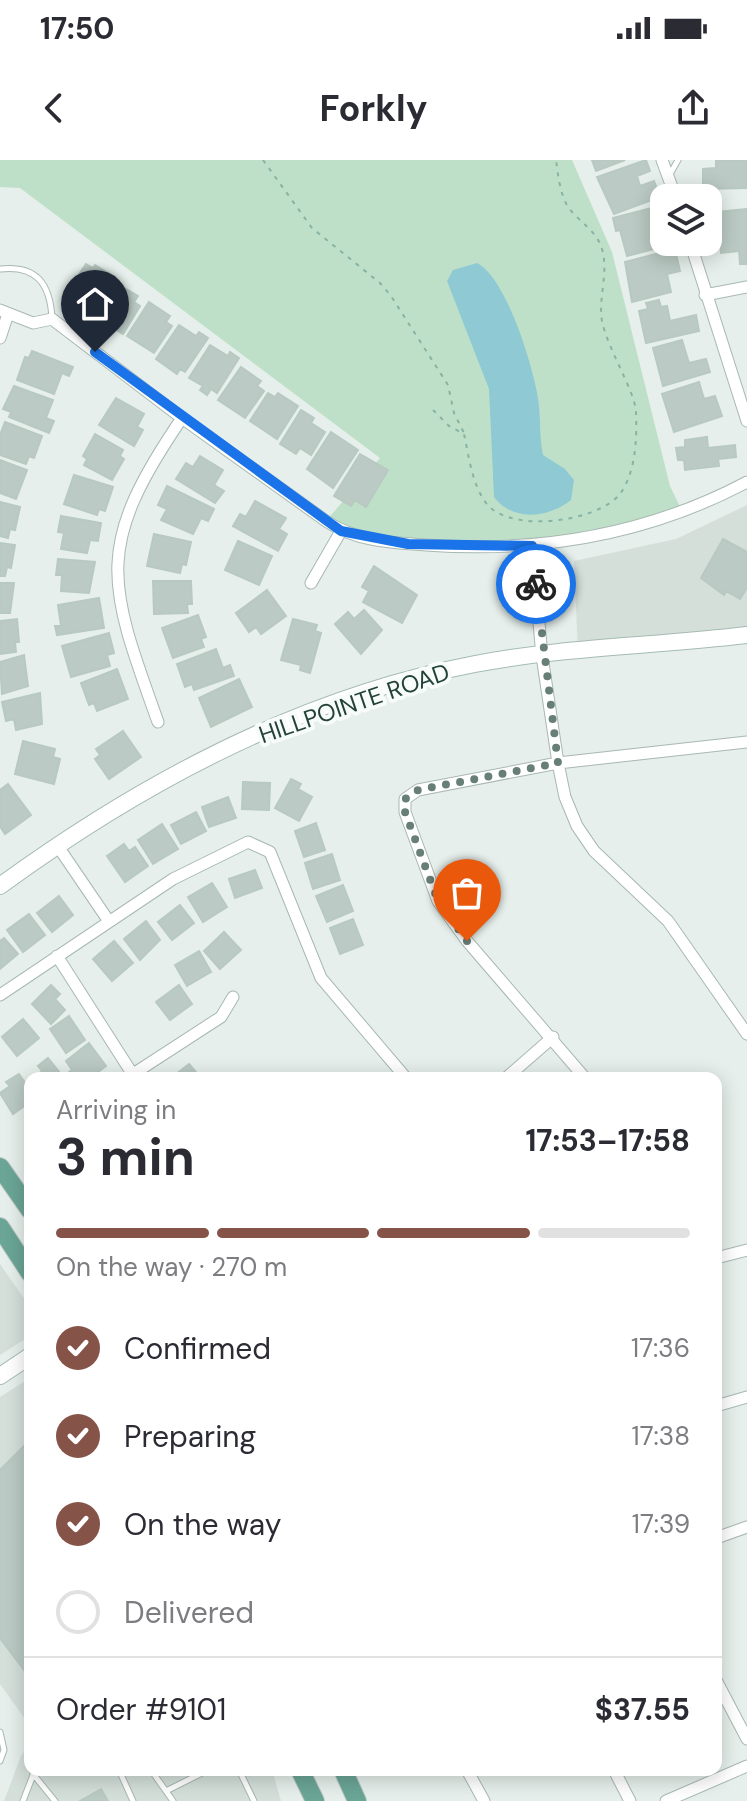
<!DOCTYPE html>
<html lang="en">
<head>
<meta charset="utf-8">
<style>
	:root { --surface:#fff; --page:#f2f2f3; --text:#2b2b33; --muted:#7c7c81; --line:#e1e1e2; --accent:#855347 }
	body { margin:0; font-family:"DM Sans",sans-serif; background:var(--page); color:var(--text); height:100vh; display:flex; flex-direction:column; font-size:30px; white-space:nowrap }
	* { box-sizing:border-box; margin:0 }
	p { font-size:26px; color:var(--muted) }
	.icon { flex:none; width:44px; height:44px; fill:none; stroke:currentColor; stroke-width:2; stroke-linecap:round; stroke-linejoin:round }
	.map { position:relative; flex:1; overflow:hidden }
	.panel { position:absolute; left:24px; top:912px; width:698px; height:704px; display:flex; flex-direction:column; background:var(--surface); border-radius:16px; box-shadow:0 4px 20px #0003 }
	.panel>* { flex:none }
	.fabs { position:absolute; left:650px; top:24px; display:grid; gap:16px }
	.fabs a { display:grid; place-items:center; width:72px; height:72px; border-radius:16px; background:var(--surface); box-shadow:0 4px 20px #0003; font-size:40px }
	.pin { position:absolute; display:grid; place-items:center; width:68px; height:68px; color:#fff; margin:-82px -34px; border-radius:50% 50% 50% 0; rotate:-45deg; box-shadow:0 0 8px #0007 }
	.pin .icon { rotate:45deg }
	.courier { position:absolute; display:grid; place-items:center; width:80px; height:80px; margin:-40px; border:6px solid #1a73e8; border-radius:50%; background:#fff; color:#222; box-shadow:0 2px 10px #0007 }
	.summary em { font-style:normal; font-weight:700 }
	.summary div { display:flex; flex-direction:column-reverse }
	.summary { display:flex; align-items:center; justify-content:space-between; height:136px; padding:0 32px }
	h1 { font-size:52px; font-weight:700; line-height:60px }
	.bar { display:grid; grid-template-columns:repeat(4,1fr); gap:12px 8px; align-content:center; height:96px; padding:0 32px }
	.bar i { height:10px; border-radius:6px; background:var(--line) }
	.bar .current { background:var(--accent) }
	.bar p { grid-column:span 4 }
	.line { display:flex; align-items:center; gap:20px; padding:0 32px; border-top:2px solid var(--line) }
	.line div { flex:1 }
	ol { padding:0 32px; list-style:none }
	li { display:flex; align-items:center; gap:24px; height:88px }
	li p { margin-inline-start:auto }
	li .icon { padding:8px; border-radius:50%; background:var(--accent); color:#fff; stroke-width:4 }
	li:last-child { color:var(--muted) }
	li i { width:44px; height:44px; border:4px solid var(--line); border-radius:50% }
	.status { display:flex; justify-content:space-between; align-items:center; height:56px; padding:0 40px; background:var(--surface); direction:ltr }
	.status svg { height:22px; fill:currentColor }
	header { display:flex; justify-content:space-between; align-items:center; height:104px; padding:0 32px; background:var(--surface); font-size:36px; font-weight:700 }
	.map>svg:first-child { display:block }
	.built { fill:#d4dfda }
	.green { fill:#bfe0c8 }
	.water { fill:#8ec9d4 }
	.building { fill:#bbcac4; stroke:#b8c9c2; stroke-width:2 }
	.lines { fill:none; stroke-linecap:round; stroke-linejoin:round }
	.lane-casing { stroke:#a8b8b2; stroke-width:7 }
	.street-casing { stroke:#a8b8b2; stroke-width:13 }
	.secondary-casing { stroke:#a4bbb3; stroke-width:18 }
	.primary-casing { stroke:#c2cac8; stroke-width:20 }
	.path { stroke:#86b3a5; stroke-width:2; stroke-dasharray:4 6; stroke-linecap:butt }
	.lane { stroke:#fff; stroke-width:5 }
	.street { stroke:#fff; stroke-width:11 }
	.secondary { stroke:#fff; stroke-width:16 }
	.primary { stroke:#6aa596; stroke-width:18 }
	.done { stroke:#687f78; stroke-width:8; stroke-dasharray:0 14.4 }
	.route { stroke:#1a73e8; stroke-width:10 }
	.labels { text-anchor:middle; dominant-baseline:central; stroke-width:8; stroke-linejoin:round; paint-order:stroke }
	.street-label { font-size:24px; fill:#24423a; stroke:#f7fbf9 }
</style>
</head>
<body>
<div class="status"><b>17:50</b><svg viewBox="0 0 49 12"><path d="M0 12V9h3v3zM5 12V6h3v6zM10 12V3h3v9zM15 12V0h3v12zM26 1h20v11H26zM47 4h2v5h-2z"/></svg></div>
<header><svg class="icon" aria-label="back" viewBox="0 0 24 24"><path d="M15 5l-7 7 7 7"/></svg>Forkly<svg class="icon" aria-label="share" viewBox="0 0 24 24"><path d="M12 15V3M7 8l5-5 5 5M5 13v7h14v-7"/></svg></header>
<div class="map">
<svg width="747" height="1641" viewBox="0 0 747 1641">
	<rect width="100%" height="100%" fill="#e6efeb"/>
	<!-- built -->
	<path class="built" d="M747 345V475L578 493 574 401 676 379Z
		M0 1104 30 1147V1176L0 1195Z
		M30 1218V1566L0 1524V1237Z
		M30 1583V1610H272L281 1641H4L21 1596Z"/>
	<!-- green -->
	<path class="green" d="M0 0H572L612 92 670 326 683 353 532 386 362 377 326 361 380 298 20 28 0 27Z"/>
	<!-- water -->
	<path class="water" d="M477 103C506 117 533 206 538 238 541 257 539 276 543 295L565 309 574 320 571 340C549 358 512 362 494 337L489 229 447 121 453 110Z"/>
	<!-- building -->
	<path class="building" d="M592 0H625L596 11Z
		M646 0 650 11 637 16 640 26 654 21 660 37 614 54 597 17Z
		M716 0H747V28L703 29V9L716 8Z
		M663 45 664 58 651 61 653 72 664 69V82L673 84 627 96 620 70 616 71 613 58Z
		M747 49V104H740L739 91 721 93 717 52Z
		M675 89 680 111 667 114 671 132 632 142 625 102Z
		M86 104 93 108 95 105 115 117 94 150 67 132Z
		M116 123 138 136 134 142 140 146 123 174 96 157Z
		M659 140 661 147 667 146 670 161 696 155 699 171 646 183 639 151 648 149 646 143Z
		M149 142 170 156 166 162 172 166 154 193 127 176Z
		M179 165 196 176 199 172 208 178 185 212 180 209 177 214 156 199Z
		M682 180 689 203 706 199 710 212 663 226 653 188Z
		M210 185 228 196 230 192 239 198 217 233 211 229 207 235 200 230 203 226 189 218Z
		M32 191 73 207 69 216 62 213 54 234 17 220 25 197 29 198Z
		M241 207 261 221 257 226 264 231 245 258 218 240Z
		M699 222 704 239 715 236 722 256 674 272 662 234Z
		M14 226 53 240 46 258 54 261 49 273 9 257 11 252 3 249Z
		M268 233 275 237 278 233 298 246 277 279 250 261Z
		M116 238 144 254 137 267 143 270 134 286 99 265Z
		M301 250 314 258 311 263 325 272 311 295 300 288 296 294 280 284Z
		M5 262 42 276 34 298 29 296 26 304 0 295V275Z
		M331 272 358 290 333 328 307 309Z
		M95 274 123 290 120 296 124 299 112 320 84 305 87 299 83 296Z
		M707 277 708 288 735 285 736 297 718 299 719 306 685 310 684 300H678L676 288 685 287V280Z
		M360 294 388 310 366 347 355 340 351 346 334 336Z
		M200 296 223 310 214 325 224 331 215 343 176 319 186 303 193 307Z
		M0 300 27 310 16 339 0 333Z
		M74 315 113 327 105 351 99 349 97 355 64 344Z
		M167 326 214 349 208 361 201 358 193 374 161 360 167 349 158 345Z
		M255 341 286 358 279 369 287 374 278 391 233 366 240 354 246 357Z
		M0 342 20 347 15 370 10 369 8 378 0 376Z
		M61 356 101 363 98 381 90 380 87 393 61 389 64 373 58 372Z
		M154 374 191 382 186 405 182 404 180 413 147 406Z
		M723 379 747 392V428L740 439 726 431 724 435 701 418Z
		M238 381 272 396 259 425 225 410Z
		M0 383 15 385 11 408 7 407 5 416H0Z
		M58 399 95 402 89 433 61 431 62 415H56Z
		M374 406 417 435 402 463 363 442 369 431 362 427Z
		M153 421H191L192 444H187L188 453 154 454Z
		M0 423H14L10 453H0Z
		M267 430 286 456 261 474 256 467 249 472 236 453Z
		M99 438 104 468 57 475 55 466H61L58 445Z
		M364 450 382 470 361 494 335 464 348 452 354 459Z
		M198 455 206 477 201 479 204 487 173 498 162 468Z
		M17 459 19 482H15L16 492 0 494V461Z
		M293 459 317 465 315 471 321 473 310 513 300 510 301 505 281 500Z
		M109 473 114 493 107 495 110 506 71 517 62 486Z
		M216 489 223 508 230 505 234 516 194 530 192 524 185 527 177 504Z
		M24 495 28 526 2 534 0 502Z
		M117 509 128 539 97 551 94 543 89 545 81 523Z
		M239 519 252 547 211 567 199 538Z
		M40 533 42 564 16 570 14 559 6 561 2 542Z
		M123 571 141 597 109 619 95 599 100 595 96 589Z
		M23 581 55 589 53 597 60 599 54 624 15 614Z
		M291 619 301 624 298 629 312 637 299 661 275 648Z
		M243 622 270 623 269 650 242 649Z
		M8 624 31 655 5 674 0 666V630Z
		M228 637 236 658 209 667 202 647Z
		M196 652 206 671 181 684 171 665Z
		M316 663 325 690 304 697 295 671Z
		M162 664 178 689 153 704 138 680Z
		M124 684 129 691 135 687 148 706 125 722 107 696Z
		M332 694 340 720 313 729 305 703Z
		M255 710 262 728 235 738 229 719Z
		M212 723 227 747 203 762 188 737Z
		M343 725 353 751 327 762 316 736Z
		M59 736 73 755 52 772 37 753Z
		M180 745 194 763 172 780 158 762Z
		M29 754 45 775 23 792 7 770Z
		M353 759 363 785 340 794 330 768Z
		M146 761 160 780 140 800 124 779Z
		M224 772 241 790 220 809 204 791Z
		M4 778 18 794 0 809V781Z
		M114 781 133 803 112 821 93 799Z
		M199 791 211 812 187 826 175 805Z
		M51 825 60 834 55 839 65 850 51 864 32 844Z
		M179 825 192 844 170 860 156 842Z
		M69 856 85 880 66 893 50 869Z
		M23 859 39 878 17 896 2 877Z
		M89 883 106 906 90 918H72L68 913 72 910 66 901Z
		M48 898 64 918H33L42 911 38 906Z
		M189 904 201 918H171Z
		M19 914 30 930V942L13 954 0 933 10 926 6 922Z
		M26 1284 30 1289V1518L0 1478V1310Z
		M101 1629 108 1641H80Z"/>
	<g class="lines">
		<defs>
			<path id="lane" d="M669 16 678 0
				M0 109C36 105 50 123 52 158
				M0 1572 4 1590 0 1601
				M119 1610 133 1641
				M151 1610 173 1641
				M239 1610 254 1641
				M33 1614 55 1641
				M166 1631 208 1610
				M23 1641 35 1610"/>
			<path id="street" d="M662 0 676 38
				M690 82 747 261
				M705 135 747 127
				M0 150 33 163 52 159 182 258 326 361C355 381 391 383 426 385 538 393 647 375 747 322
				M0 178 8 154
				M532 386 542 496 558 603 565 637 577 666 594 691 668 761 747 874
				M311 423 341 371
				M158 562C107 421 94 387 182 258
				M57 685 108 760
				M57 796 135 918
				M0 835 173 719 248 682 270 692 321 818 406 918
				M127 918 221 857 233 837
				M506 918 553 877
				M585 918 467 781 438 741 405 652V639L418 630 558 603 747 582
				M716 1098 747 1090
				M716 1246 747 1237
				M716 1378 747 1367
				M716 1520 747 1579
				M467 1610 484 1641
				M614 1610 630 1641
				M666 1641 747 1606"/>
			<path id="secondary" d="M0 726C141 623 301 537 475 504 562 487 658 486 747 475
				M0 1216 30 1196"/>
			<path id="primary" d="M0 1007 30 1050
				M0 1067 30 1113
				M300 1610 315 1641
				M343 1610 357 1641"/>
		</defs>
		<!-- lane casing -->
		<use href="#lane" class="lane-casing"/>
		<!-- street casing -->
		<use href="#street" class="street-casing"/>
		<!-- secondary casing -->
		<use href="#secondary" class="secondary-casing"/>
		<!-- primary casing -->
		<use href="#primary" class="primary-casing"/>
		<!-- path -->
		<path class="path" d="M263 0 312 68 380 123 391 136 448 225 454 253 464 273
			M433 250 449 266 464 274C469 297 472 324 486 343 509 374 598 362 620 334 636 312 637 278 636 252 635 231 608 190 602 161 598 138 609 112 602 89 597 71 579 62 568 47 560 34 558 15 556 0"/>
		<!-- lane -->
		<use href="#lane" class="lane"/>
		<!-- street -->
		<use href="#street" class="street"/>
		<!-- secondary -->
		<use href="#secondary" class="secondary"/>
		<!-- primary -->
		<use href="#primary" class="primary"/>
	</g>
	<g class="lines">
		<!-- done -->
		<path class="done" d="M467 781 438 741 405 652V639L418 630 558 603 536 424"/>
		<!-- route -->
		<path class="route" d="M95 192 341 371 408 384 532 386 536 424"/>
	</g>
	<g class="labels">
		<!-- street labels -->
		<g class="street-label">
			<text transform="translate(354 543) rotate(-19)">HILLPOINTE ROAD</text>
		</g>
	</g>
</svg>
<div class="fabs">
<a><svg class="icon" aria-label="layers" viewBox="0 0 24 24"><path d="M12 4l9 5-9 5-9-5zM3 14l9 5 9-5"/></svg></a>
</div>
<div class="pin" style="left:467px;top:781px;background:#ea580c"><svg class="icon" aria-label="bag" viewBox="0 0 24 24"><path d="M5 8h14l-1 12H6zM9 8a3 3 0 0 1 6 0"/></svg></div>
<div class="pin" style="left:95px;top:192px;background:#1f2937"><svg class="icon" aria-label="home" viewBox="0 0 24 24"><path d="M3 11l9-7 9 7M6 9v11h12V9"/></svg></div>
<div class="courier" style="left:536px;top:424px"><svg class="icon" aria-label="bike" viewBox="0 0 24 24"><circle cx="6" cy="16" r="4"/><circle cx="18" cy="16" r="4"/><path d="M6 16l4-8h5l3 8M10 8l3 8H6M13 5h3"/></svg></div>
<section class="panel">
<div class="summary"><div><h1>3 min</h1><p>Arriving in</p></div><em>17:53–17:58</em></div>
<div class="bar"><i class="current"></i><i class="current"></i><i class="current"></i><i></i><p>On the way · 270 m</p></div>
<ol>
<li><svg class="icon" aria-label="check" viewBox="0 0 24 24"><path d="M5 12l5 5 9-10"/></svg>Confirmed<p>17:36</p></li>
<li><svg class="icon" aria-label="check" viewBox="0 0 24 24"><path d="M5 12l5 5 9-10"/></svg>Preparing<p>17:38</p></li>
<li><svg class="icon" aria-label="check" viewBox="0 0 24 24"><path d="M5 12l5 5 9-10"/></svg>On the way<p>17:39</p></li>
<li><i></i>Delivered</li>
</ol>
<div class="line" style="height:104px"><div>Order #9101</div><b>$37.55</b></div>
</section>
</div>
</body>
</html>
